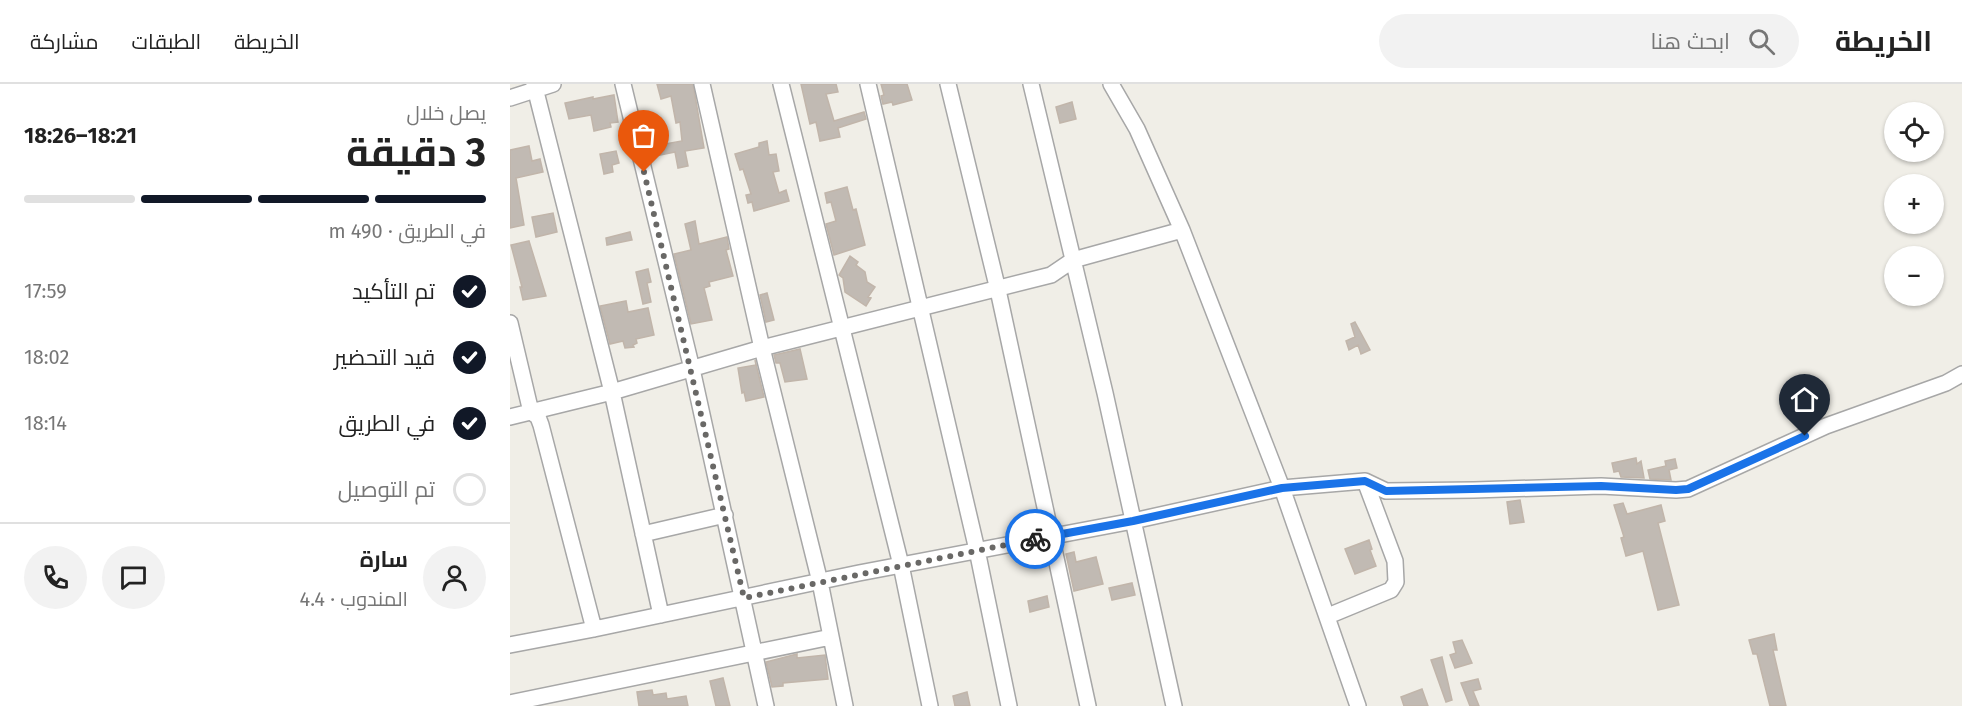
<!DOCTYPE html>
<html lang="ar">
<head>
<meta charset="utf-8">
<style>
	:root { --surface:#fff; --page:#f2f2f2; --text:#222; --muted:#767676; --line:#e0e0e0; --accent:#111827 }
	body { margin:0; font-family:"Fira Sans",Cairo,sans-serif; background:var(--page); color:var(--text); direction:rtl; height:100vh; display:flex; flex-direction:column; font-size:22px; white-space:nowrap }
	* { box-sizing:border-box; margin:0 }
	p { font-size:20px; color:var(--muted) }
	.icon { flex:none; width:33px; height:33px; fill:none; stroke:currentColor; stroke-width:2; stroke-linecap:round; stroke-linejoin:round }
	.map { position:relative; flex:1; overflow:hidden; direction:ltr }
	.panel { display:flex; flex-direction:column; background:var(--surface); width:510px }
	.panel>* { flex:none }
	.tools { position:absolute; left:1374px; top:18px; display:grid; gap:12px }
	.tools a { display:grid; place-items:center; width:60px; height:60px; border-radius:50%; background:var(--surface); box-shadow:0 2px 4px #0004; font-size:30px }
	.pin { position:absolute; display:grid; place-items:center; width:51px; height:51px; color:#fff; margin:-62px -26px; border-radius:50% 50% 50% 0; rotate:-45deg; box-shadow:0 0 6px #0007 }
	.pin .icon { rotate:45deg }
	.courier { position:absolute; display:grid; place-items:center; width:60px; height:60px; margin:-30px; border:4px solid #1a73e8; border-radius:50%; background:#fff; color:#222; box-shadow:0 2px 8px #0007 }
	.head em { font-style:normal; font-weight:700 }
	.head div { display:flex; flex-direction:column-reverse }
	.head { display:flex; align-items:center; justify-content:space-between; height:102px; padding:0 24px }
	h1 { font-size:39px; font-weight:700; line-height:45px }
	.bar { display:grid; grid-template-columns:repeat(4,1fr); gap:9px 6px; align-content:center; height:72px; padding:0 24px }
	.bar i { height:8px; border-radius:4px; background:var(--line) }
	.bar .on { background:var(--accent) }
	.bar p { grid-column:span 4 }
	.line { display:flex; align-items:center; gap:15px; padding:0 24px; border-top:2px solid var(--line) }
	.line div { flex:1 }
	.round { display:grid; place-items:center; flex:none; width:63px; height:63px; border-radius:32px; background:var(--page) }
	ol { padding:0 24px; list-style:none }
	li { display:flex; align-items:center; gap:18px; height:66px }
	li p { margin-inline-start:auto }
	li .icon { padding:6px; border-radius:50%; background:var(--accent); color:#fff; stroke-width:4 }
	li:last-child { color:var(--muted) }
	li i { width:33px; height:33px; border:3px solid var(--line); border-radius:50% }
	header { display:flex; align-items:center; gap:36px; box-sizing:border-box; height:84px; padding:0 30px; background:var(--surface); border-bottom:2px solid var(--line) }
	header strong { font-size:28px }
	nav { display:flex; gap:33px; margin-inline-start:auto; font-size:21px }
	.search { width:420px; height:54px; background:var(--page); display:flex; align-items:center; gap:15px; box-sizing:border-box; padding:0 21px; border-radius:33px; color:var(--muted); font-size:22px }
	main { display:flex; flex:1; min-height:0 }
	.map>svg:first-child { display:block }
	.building { fill:#c1bab3; stroke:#c1b5aa; stroke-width:1.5 }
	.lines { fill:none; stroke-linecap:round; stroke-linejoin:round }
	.minor-casing { stroke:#a7a7a7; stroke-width:18 }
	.minor { stroke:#fff; stroke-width:15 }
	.done { stroke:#696866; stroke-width:6; stroke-dasharray:0 10.8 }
	.route { stroke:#1a73e8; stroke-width:8 }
</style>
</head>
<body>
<header>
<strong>الخريطة</strong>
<div class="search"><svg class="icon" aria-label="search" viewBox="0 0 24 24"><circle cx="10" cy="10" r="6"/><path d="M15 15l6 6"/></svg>ابحث هنا</div>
<nav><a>الخريطة</a><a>الطبقات</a><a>مشاركة</a></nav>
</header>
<main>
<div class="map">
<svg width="1452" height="622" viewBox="0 0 1452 622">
	<rect width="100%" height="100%" fill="#f0eee7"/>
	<!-- building -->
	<path class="building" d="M147 0H183L194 64 175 67 178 82 168 84 165 68 141 73 138 63 172 57 170 38 166 39 161 12 151 15Z
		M291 0H326L328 8 316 10 324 37 354 28 356 35 328 44 330 53 310 57 306 38 300 40Z
		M371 0H397L402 16 383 21 382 18 373 20 371 12 374 11Z
		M104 11 108 38 100 39 101 43 84 47 81 31 59 35 55 19 83 13V15Z
		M562 18 566 35 550 39 546 23Z
		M257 57 259 71 266 70 269 87 263 88 269 109 276 106 279 117 244 127 242 118 238 119 236 111 241 110 233 85 230 86 225 70 249 63V59Z
		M19 62 22 77 30 75 33 88 6 94 14 141 0 144V66Z
		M106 67 109 79 102 81 103 88 94 90 90 70Z
		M337 103 343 126 346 125 355 161 324 171 316 140 326 137 321 118 317 119 315 109Z
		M43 129 47 148 26 153 22 133Z
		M185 137 189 160 217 153 219 165 216 166 223 192 199 198 200 202 194 204 202 236 181 240 164 170 181 166 175 140Z
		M120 148 122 156 97 161 96 154Z
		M19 157 36 212 13 216 10 203H12L1 161Z
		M340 172 348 178 346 181 355 188 357 198 365 203 358 213 361 214 356 222 335 208 333 194 329 191Z
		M138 185 141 198 137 199 141 218 133 220 126 188Z
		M257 209 264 236 256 238 250 211Z
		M116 217 118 228 138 224 144 251 126 255 127 259 123 261 124 263 115 264 113 257 100 260 90 222Z
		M845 238 860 266 851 270 848 261 839 266 836 257 845 253 841 240Z
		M290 265 297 295 275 298 270 279H266L264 271Z
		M245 276 254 313 236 317 234 308 232 309 228 284 246 281Z
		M1126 374 1127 380 1131 377 1134 394 1111 393 1109 387 1104 388 1102 379Z
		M1165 375 1167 384 1159 386 1161 396 1140 395 1138 386 1156 382 1155 377Z
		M1010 416 1014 438 1000 440 997 418Z
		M1113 419 1117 430 1151 421 1155 437 1148 439 1169 521 1148 526 1133 467 1116 472 1111 454 1114 453 1104 421Z
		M859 456 862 465 860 466 866 482 845 490 835 465Z
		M564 468 566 478 586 473 593 500 564 507 556 470Z
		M622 499 625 511 602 516 599 504Z
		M537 512 539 523 520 528 518 517Z
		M1264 550 1267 566H1263L1276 622H1260L1247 570H1243L1239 556Z
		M952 556 962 579 945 584 940 571 946 569 943 558Z
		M287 570V574L315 571 318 595 273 599V602L262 603 256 578Z
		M932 573 942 616 936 618 921 576Z
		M213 594 220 622H206L200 597Z
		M968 595 971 605 963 607 969 622H960L951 599Z
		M912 605 918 622H894L891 613Z
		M142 606 143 611 156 609 157 615 176 612 178 622H129L127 608Z
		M457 608 460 622H445L443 612Z"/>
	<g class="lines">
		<defs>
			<path id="minor" d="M24 0 102 308 151 531
				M113 0 182 285 256 622
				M192 0 252 264 310 498 335 622
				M271 0 391 481 420 622
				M358 0 467 466 499 622
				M438 0 488 206 578 622
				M521 0 595 309 664 622
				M601 0 627 45 672 146 772 404 848 622
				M0 14 43 0
				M0 239 21 328 28 333 31 341 84 545
				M0 333 102 308 252 264 541 191 563 176 672 146
				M133 450 215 431
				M818 532 881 506 886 498 885 477 855 397
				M0 561 84 545 349 489 623 437 772 404 855 397 876 407 964 406 1091 402 1166 406 1178 405 1316 342 1436 299 1452 290
				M0 619 321 553"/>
		</defs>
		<!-- minor casing -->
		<use href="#minor" class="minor-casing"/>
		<!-- minor -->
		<use href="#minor" class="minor"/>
	</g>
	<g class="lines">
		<!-- done -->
		<path class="done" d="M134 88 234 514 525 455"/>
		<!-- route -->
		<path class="route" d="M525 455 623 437 772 404 855 397 876 407 1091 402 1166 406 1178 405 1295 352"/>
	</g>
</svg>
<div class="tools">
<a><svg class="icon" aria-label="locate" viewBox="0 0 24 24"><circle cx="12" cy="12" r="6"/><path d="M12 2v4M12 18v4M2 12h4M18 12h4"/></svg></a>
<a>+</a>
<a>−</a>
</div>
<div class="pin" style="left:134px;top:88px;background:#ea580c"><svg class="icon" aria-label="bag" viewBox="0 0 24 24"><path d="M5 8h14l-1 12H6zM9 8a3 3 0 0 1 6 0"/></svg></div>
<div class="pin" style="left:1295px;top:352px;background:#1f2937"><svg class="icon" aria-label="home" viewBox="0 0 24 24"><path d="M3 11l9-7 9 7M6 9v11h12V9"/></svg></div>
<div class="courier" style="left:525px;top:455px"><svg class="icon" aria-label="bike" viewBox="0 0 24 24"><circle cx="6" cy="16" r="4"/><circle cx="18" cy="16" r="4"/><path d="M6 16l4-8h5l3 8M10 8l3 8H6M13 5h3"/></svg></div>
</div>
<section class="panel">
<div class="head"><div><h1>3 دقيقة</h1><p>يصل خلال</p></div><em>18:21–18:26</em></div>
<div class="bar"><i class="on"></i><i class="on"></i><i class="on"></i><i></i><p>في الطريق · 490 m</p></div>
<ol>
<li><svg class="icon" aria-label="check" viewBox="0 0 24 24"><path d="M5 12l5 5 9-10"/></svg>تم التأكيد<p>17:59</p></li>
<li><svg class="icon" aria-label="check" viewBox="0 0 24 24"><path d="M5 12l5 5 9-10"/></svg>قيد التحضير<p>18:02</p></li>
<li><svg class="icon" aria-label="check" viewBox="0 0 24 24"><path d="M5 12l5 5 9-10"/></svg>في الطريق<p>18:14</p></li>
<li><i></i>تم التوصيل</li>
</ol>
<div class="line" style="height:108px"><a class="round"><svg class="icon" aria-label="person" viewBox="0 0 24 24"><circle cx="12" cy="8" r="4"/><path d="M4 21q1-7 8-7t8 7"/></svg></a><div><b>سارة</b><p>المندوب · 4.4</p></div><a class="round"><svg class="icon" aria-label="chat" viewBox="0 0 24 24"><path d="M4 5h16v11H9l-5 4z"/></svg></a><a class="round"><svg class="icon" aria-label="phone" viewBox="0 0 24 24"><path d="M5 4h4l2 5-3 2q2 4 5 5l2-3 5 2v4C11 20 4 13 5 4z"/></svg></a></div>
</section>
</main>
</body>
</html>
